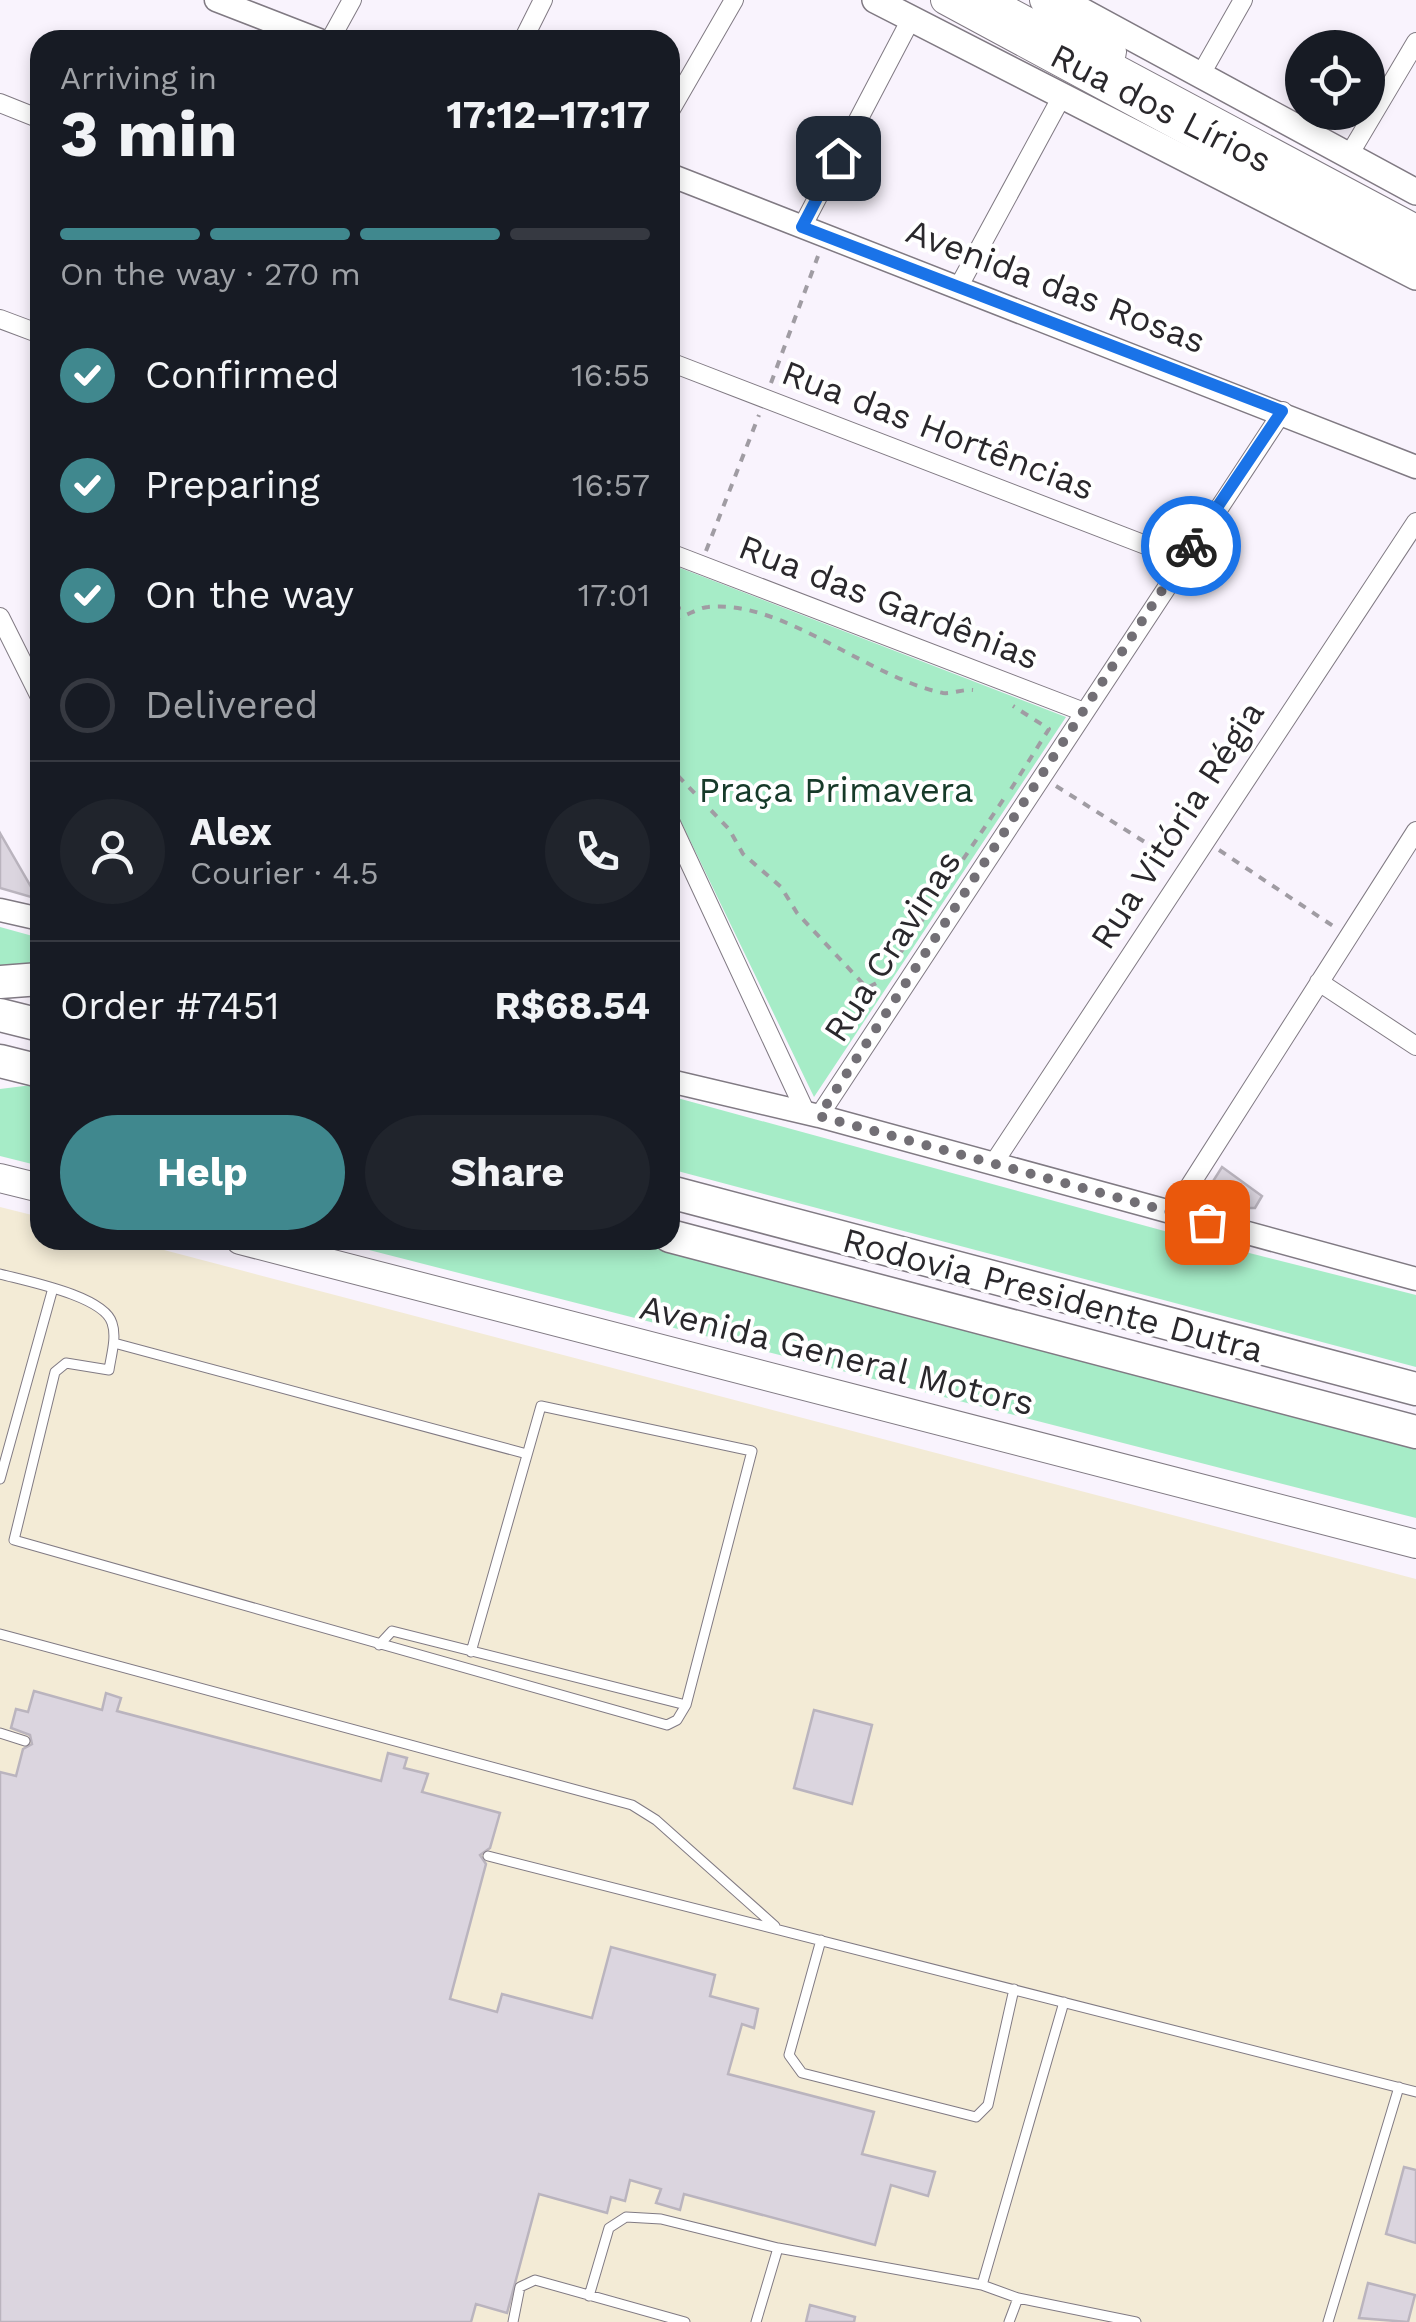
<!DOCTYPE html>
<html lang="en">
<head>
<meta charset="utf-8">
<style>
	:root { --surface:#171b24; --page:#20242c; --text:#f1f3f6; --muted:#9ea1a6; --line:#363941; --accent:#40888e }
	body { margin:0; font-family:"Work Sans",sans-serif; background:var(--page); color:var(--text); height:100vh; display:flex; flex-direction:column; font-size:38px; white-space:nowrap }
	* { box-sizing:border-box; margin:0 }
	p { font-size:32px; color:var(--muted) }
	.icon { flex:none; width:55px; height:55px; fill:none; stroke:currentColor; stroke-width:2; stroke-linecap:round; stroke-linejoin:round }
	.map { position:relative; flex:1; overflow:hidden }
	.panel { position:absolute; left:30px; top:30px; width:650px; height:1220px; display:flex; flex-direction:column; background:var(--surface); border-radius:30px; box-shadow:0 5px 15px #0003 }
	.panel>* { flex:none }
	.controls { position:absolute; left:1285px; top:30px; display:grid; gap:20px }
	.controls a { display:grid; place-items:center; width:100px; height:100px; border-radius:50%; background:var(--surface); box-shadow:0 5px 15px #0003; font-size:50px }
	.pin { position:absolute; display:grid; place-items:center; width:85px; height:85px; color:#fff; margin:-42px; border-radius:20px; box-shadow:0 5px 15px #0006 }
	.courier { position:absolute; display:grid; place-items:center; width:100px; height:100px; margin:-50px; border:8px solid #1a73e8; border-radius:50%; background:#fff; color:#222; box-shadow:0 2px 12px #0007 }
	.overview em { font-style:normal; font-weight:700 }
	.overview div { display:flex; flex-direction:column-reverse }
	.overview { display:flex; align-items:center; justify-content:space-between; height:170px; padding:0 30px }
	h1 { font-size:65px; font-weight:700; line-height:75px }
	.bar { display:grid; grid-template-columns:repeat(4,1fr); gap:15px 10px; align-content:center; height:120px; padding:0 30px }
	.bar i { height:12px; border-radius:8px; background:var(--line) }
	.bar .selected { background:var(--accent) }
	.bar p { grid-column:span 4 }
	.line { display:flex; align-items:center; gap:25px; padding:0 30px; border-top:2px solid var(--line) }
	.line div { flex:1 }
	.round { display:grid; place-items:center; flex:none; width:105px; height:105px; border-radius:52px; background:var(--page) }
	ol { padding:0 30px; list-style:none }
	li { display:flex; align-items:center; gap:30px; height:110px }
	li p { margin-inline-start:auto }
	li .icon { padding:10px; border-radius:50%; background:var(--accent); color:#fff; stroke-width:4 }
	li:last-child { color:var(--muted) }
	li i { width:55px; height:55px; border:5px solid var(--line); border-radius:50% }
	.action { display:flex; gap:20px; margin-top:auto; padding:20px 30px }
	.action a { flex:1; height:115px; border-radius:60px; background:var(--accent); color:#fff; font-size:40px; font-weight:700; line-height:115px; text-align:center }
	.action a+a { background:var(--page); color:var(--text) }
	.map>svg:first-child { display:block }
	.industrial { fill:#f3ebd6 }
	.green { fill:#a6ecc7 }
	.building { fill:#dbd5df; stroke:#bab4be; stroke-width:2.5 }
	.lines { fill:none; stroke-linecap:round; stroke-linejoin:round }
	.service-casing { stroke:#807a83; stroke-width:11 }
	.minor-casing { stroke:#807a83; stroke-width:20 }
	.tertiary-casing { stroke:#807a83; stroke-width:25 }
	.secondary-casing { stroke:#807a83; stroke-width:28 }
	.primary-casing { stroke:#807a83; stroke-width:30 }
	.motorway-casing { stroke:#807a83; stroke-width:35 }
	.path { stroke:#a09ca3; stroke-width:4; stroke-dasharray:8 8; stroke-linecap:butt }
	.service { stroke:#fff; stroke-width:9 }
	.minor { stroke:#fff; stroke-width:18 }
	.tertiary { stroke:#fff; stroke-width:22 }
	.secondary { stroke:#fff; stroke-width:25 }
	.primary { stroke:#fff; stroke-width:28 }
	.motorway { stroke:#fff; stroke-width:32 }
	.done { stroke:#726f75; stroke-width:10; stroke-dasharray:0 18 }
	.route { stroke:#1a73e8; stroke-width:12 }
	.labels { text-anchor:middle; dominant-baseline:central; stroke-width:8; stroke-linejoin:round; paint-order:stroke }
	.street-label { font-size:35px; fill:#2a282c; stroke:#fff }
	.park-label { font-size:35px; fill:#163a29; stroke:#fff }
</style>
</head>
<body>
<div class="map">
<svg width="1416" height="2322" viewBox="0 0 1416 2322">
	<rect width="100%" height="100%" fill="#f9f3fd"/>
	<!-- industrial -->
	<path class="industrial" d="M0 1207 40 1217V1240H126L1416 1579V2322H0Z"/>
	<!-- green -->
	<path class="green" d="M670 564 1066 717 814 1097 670 799Z
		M0 927 40 938V965L0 968Z
		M40 1084V1166L0 1156V1089Z
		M670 1096 1190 1238 1416 1295V1367L670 1169Z
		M330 1240H633L1416 1446V1518Z"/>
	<!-- building -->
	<path class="building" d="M0 833 38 899 0 888Z
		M1222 1167 1262 1196 1255 1208H1220L1203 1197Z
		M34 1691 102 1710 106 1693 121 1698 117 1711 381 1781 388 1753 407 1758 404 1768 428 1774 422 1792 500 1813 490 1848 480 1855 486 1864 450 1999 497 2012 502 1994 592 2018 611 1947 715 1975 710 1996 758 2009 754 2028 742 2024 728 2074 874 2112 862 2154 935 2172 928 2196 891 2185 875 2245 684 2194 680 2210 656 2203 661 2189 630 2180 625 2201 611 2197 607 2213 539 2194 507 2313 476 2304 471 2322H0V1772L16 1776 23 1749 32 1744 30 1735 11 1728 16 1709 28 1712Z
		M814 1710 872 1725 852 1804 794 1788Z
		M1404 2167 1416 2170V2243L1386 2234Z
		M1368 2283 1415 2295 1408 2322 1359 2318Z
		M810 2305 855 2317 854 2322H806Z"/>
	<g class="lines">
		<defs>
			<path id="service" d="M0 1274C26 1281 104 1296 112 1323 117 1337 111 1356 109 1370L66 1363 55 1372 14 1540 667 1725 677 1720 686 1705 752 1451 541 1406 471 1652
				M114 1343 527 1454
				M0 1479 53 1288
				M0 1634 632 1805 656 1820 775 1926
				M379 1645 392 1631 686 1705
				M0 1733 25 1741
				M488 1856 1416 2092
				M821 1940 789 2055 802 2073 976 2117 988 2105 1014 1989
				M982 2285 1018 2298 1009 2322
				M589 2296 609 2228 626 2217 661 2219 778 2248 982 2285 1064 2002
				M1018 2298 1136 2322
				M513 2322 520 2287 535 2280 685 2322
				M756 2322 778 2248
				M1328 2322 1399 2087"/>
			<path id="minor" d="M330 40 352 0
				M523 40 543 0
				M1201 74 1243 0
				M0 103 40 119
				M670 111 734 0
				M1349 155 1416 42
				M802 227 911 19
				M959 286 1061 98
				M0 319 40 334
				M670 362 1182 559
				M670 553 1084 712
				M0 617 40 697
				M670 821 806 1113
				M1319 982 1416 1046
				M819 1116 1283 411
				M993 1164 1416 522
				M1173 1212 1416 831"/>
			<path id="tertiary" d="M216 0 319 40
				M670 175 1416 467
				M0 910 40 919
				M670 1081 819 1116 1416 1279"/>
			<path id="secondary" d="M875 0 1416 277
				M1062 0 1416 192"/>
			<path id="primary" d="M945 0 1416 254
				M987 0 1416 229
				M1044 0 1112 52
				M0 1178 40 1188
				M240 1240 1416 1544"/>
			<path id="motorway" d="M0 982 40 979
				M0 1015 40 1025
				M0 1061 40 1071
				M670 1192 1416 1389
				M670 1236 1416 1432"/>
		</defs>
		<!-- service casing -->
		<use href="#service" class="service-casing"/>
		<!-- minor casing -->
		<use href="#minor" class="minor-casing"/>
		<!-- tertiary casing -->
		<use href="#tertiary" class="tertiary-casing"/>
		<!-- secondary casing -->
		<use href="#secondary" class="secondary-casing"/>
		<!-- primary casing -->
		<use href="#primary" class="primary-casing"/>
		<!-- motorway casing -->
		<use href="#motorway" class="motorway-casing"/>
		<!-- path -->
		<path class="path" d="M771 383 818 256
			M706 551 759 415
			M670 592 679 608 670 624
			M672 619C685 618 696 608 708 607 782 599 869 678 943 693 952 694 963 689 973 690
			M670 762 678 776 729 829 743 854 781 887 797 913 867 988 882 980 1005 797
			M1056 786 1175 861
			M1011 789 1049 729 1013 706
			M1219 850 1336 928"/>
		<!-- service -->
		<use href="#service" class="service"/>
		<!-- minor -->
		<use href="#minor" class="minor"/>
		<!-- tertiary -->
		<use href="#tertiary" class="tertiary"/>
		<!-- secondary -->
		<use href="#secondary" class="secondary"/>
		<!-- primary -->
		<use href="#primary" class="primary"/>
		<!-- motorway -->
		<use href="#motorway" class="motorway"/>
	</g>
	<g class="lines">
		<!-- done -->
		<path class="done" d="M1191 546 819 1116 1207 1222"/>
		<!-- route -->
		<path class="route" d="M838 158 802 227 1282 411 1191 546"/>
	</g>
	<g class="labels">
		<!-- street labels -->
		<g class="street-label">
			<text transform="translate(1161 108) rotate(27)">Rua dos Lírios</text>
			<text transform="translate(1056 286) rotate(21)">Avenida das Rosas</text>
			<text transform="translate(938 430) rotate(21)">Rua das Hortências</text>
			<text transform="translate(889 602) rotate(21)">Rua das Gardênias</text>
			<text transform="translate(1177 825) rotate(-57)">Rua Vitória Régia</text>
			<text transform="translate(892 946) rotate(-57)">Rua Cravinas</text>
			<text transform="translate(1053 1295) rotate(15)">Rodovia Presidente Dutra</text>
			<text transform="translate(837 1355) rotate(14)">Avenida General Motors</text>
		</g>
		<!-- park labels -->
		<g class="park-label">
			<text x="836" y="790">Praça Primavera</text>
		</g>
	</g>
</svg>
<div class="controls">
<a><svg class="icon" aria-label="locate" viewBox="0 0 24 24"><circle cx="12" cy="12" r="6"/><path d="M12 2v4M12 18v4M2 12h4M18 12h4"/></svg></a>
</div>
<div class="pin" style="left:1207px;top:1222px;background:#ea580c"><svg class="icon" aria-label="bag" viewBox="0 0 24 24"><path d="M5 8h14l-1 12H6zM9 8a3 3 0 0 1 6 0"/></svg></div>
<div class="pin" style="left:838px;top:158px;background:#1f2937"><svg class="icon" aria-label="home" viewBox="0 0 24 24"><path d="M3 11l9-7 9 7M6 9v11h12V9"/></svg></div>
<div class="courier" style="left:1191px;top:546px"><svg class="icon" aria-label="bike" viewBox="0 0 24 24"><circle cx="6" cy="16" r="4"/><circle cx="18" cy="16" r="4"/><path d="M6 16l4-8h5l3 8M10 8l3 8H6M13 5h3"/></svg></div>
<section class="panel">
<div class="overview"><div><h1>3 min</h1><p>Arriving in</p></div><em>17:12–17:17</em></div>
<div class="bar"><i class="selected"></i><i class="selected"></i><i class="selected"></i><i></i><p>On the way · 270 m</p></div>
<ol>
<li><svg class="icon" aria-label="check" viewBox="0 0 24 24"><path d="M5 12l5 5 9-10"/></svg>Confirmed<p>16:55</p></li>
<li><svg class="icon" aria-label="check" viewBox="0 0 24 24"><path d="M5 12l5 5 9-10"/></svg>Preparing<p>16:57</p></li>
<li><svg class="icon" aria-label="check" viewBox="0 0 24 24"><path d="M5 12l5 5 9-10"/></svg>On the way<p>17:01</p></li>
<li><i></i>Delivered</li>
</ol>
<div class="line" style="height:180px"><a class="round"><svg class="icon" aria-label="person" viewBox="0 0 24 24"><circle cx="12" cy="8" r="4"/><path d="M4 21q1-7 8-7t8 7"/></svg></a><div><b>Alex</b><p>Courier · 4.5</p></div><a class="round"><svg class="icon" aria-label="phone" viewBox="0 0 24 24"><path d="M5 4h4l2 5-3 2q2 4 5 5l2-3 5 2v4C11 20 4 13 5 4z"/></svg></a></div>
<div class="line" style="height:130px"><div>Order #7451</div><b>R$68.54</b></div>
<div class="action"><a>Help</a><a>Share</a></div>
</section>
</div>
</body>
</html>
